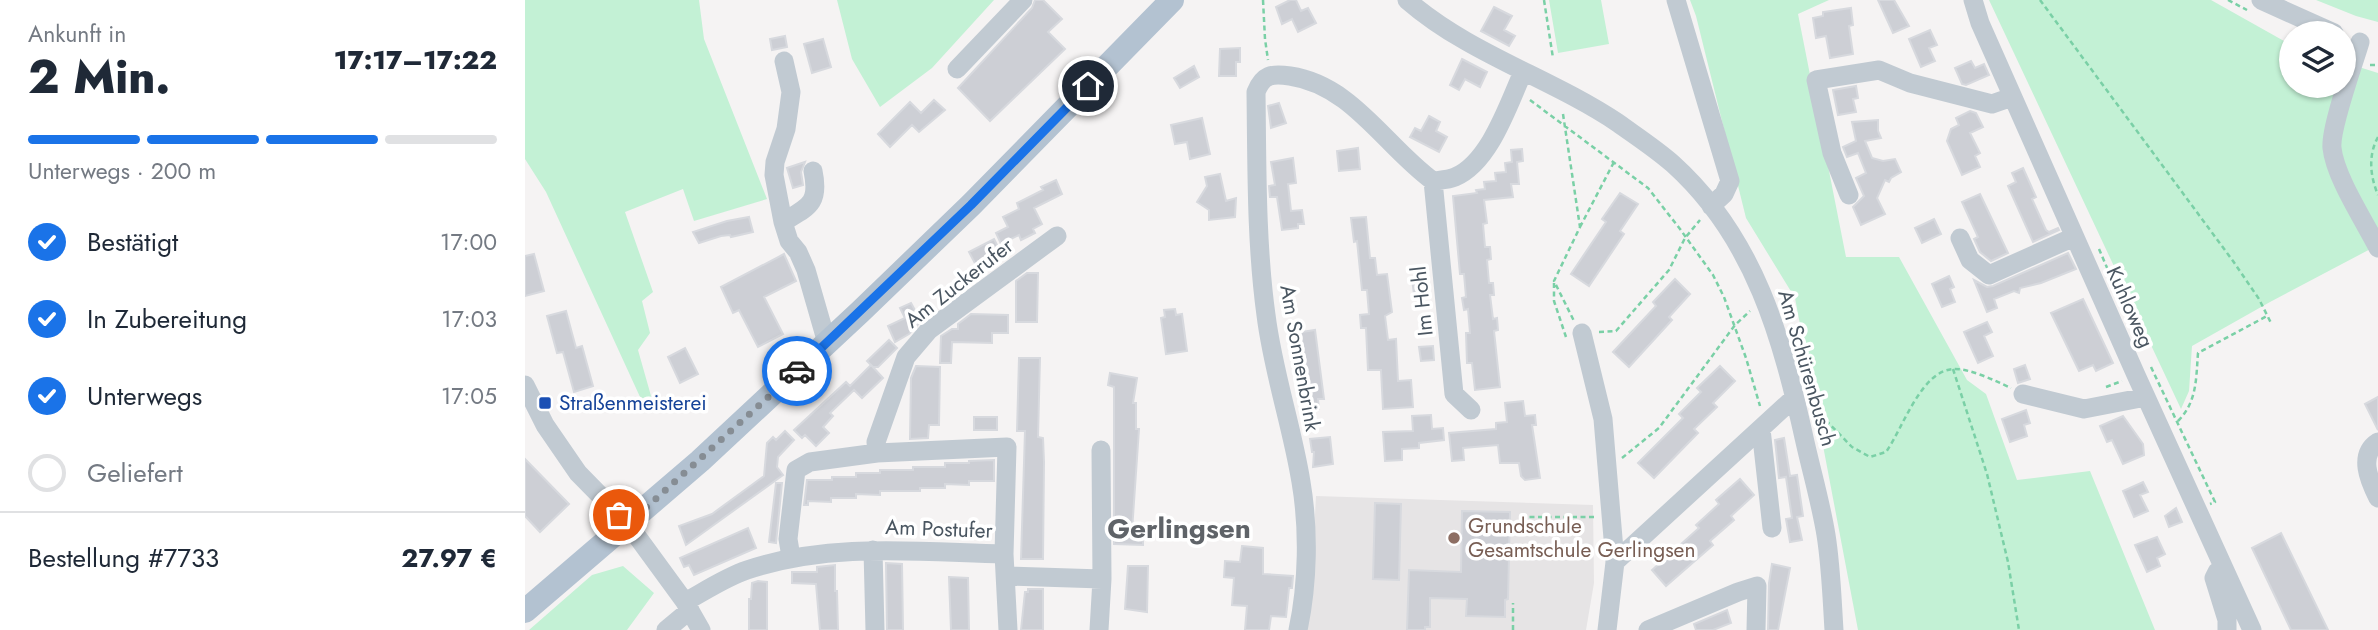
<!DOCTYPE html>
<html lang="de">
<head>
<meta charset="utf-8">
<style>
	:root { --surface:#fff; --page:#f6f6f7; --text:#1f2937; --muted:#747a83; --line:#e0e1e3; --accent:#1a73e8 }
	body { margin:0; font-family:Jost,sans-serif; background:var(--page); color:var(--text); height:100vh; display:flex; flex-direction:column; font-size:26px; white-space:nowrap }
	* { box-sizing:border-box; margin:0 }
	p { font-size:23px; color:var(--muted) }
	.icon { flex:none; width:38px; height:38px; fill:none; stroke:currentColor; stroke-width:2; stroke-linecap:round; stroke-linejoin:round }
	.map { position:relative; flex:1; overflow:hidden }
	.drawer { display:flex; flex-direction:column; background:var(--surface); width:525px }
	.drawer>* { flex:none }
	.buttons { position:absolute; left:1754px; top:21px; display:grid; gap:14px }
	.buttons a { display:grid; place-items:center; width:77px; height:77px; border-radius:50%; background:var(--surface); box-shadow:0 2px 5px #0004; font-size:35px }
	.pin { position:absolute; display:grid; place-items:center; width:60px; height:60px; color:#fff; margin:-30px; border:4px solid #fff; border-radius:50%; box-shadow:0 2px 7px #0007 }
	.courier { position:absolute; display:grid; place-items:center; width:70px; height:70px; margin:-35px; border:5px solid #1a73e8; border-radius:50%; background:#fff; color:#222; box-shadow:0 2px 9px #0007 }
	.headline em { font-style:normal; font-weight:800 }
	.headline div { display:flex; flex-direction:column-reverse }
	.headline { display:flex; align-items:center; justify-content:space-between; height:119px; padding:0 28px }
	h1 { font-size:46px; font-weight:800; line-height:52px }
	.bar { display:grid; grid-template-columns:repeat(4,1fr); gap:10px 7px; align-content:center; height:84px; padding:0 28px }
	.bar i { height:9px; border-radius:5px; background:var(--line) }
	.bar .active { background:var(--accent) }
	.bar p { grid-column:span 4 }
	.line { display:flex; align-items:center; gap:18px; padding:0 28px; border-top:2px solid var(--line) }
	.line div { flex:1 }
	ol { padding:0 28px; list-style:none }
	li { display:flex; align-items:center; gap:21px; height:77px }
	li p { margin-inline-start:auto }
	li .icon { padding:7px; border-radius:50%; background:var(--accent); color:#fff; stroke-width:4 }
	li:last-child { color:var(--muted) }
	li i { width:38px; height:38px; border:4px solid var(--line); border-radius:50% }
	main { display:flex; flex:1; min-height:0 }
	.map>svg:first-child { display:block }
	.education { fill:#e6e4e5 }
	.green { fill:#c3f1d5 }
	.building { fill:#cdcfd5; stroke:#d7d9de; stroke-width:2 }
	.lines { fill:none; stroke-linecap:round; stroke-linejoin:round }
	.path { stroke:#7ad0a6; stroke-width:2.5; stroke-dasharray:5 3.5; stroke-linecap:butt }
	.minor { stroke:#c1cad2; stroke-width:19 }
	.major { stroke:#b3c2d1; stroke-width:24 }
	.done { stroke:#868d94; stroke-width:7; stroke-dasharray:0 12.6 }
	.route { stroke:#1a73e8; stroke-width:9 }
	.transit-dot { fill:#1a4fb4; stroke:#fff; stroke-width:2.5 }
	.education-dot { fill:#8d6e63; stroke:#fff; stroke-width:2.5 }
	.labels { text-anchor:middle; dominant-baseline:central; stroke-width:7; stroke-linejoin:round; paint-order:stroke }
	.street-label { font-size:21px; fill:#4a5661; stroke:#fff }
	.transit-label { font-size:21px; fill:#164399; stroke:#fff; text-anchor:start }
	.education-label { font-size:21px; fill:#785e54; stroke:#fff; text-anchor:start }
	.district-label { font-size:28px; font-weight:bold; fill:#5f6368; stroke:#fff }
</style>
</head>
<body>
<main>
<section class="drawer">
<div class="headline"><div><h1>2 Min.</h1><p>Ankunft in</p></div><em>17:17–17:22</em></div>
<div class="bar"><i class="active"></i><i class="active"></i><i class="active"></i><i></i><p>Unterwegs · 200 m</p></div>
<ol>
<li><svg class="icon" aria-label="check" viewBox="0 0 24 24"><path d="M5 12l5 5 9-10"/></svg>Bestätigt<p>17:00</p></li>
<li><svg class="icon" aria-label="check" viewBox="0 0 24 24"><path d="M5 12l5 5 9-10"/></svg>In Zubereitung<p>17:03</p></li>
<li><svg class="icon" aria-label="check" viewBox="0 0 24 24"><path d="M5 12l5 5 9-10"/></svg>Unterwegs<p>17:05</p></li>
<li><i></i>Geliefert</li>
</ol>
<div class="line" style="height:91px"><div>Bestellung #7733</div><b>27.97 €</b></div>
</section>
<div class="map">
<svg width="1853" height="630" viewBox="0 0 1853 630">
	<rect width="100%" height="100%" fill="#f5f3f3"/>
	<!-- education -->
	<path class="education" d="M791 496 1068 505 1069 583 1061 630H777L787 571Z"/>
	<!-- green -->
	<path class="green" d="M0 0H174L179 39 242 199 169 221 158 189 100 212 128 292 117 301 125 333 113 350 128 403 121 410 21 192 0 159Z
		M312 0H469L407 68 355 107 327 59Z
		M1024 0H1076L1084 44 1033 53Z
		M1165 0H1304L1273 14 1321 257H1374L1442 380 1461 394 1492 480 1565 471 1630 630H1333L1270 298 1221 218 1171 16Z
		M1464 0H1686L1766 45V86H1818V62L1853 73V245L1745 302 1667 346 1664 391 1656 409Z
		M1791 0H1853V22L1831 16Z
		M98 566 129 593 102 630H4L67 575Z"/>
	<!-- building -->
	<path class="building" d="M510 0H518L537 19 523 32 540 49 465 121 433 88 507 8Z
		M765 0H771L776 11 783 8 791 23 773 32 767 19 757 24 751 7Z
		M1353 0H1369L1384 26 1368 33Z
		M969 7 987 16 979 30 990 36 984 46 956 31Z
		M1326 8 1328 25 1324 26 1328 54 1305 58 1301 36 1291 38 1288 18 1298 16V12Z
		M1405 30 1412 45 1404 48 1410 61 1396 67 1384 39Z
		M260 36 262 47 247 50 245 39Z
		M298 39 306 67 287 73 279 44Z
		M715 48V62H711V76H694L695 49Z
		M937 59 962 72 955 87 940 79 934 90 925 85Z
		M1446 61 1450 68 1459 64 1464 75 1441 85 1437 84 1430 68Z
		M669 66 674 77 655 88 649 78Z
		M1331 86 1333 98 1328 99 1331 112 1313 115 1308 90Z
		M409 100 420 110 394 132 387 125 365 147 353 134 385 102 396 113Z
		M754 103 761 123 746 128 743 106Z
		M1445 111 1451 113 1458 127 1445 133 1455 153 1450 156 1455 167 1437 175 1422 141 1426 129 1434 125 1431 118Z
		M904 116 915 122 911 131 922 137 914 152 885 137 890 128 896 131Z
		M677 118 685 154 665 159 662 142 650 144 646 125Z
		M1353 120V131L1356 138 1340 141 1347 158 1358 161 1370 159 1376 172 1366 178 1364 182 1360 180 1352 198 1360 214 1336 225 1328 207 1339 196 1331 178 1341 173 1333 153 1322 157 1318 147 1331 141 1327 122Z
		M833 148 835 169 814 171 812 151Z
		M997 149 998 161 992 162 994 184H986L988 197 959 200 962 223 958 224 960 247H965L966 259 962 260 964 283H968L969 295H965L968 319 972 318 973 330 969 331 975 387 950 390 947 363H942L941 333H945L943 309 939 310 937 298 941 297 939 274H935L928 196 952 193 951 190 960 189 959 182 971 181 970 173 981 172 980 163 987 162 986 150Z
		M768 158 771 183 763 184 766 211 777 210 779 224H773V228L757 230 752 197H745L744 186 750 185 746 162Z
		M280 162 276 172 278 185 268 188 262 168Z
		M1498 168 1511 197 1507 199 1521 230 1524 232 1533 228 1534 230 1508 242 1483 186 1491 182 1487 173Z
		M695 174 701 201 711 198 710 217 684 220V210L672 202 682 186 680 177Z
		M531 180 537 194 509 208 517 224 508 229 510 233 496 240 494 235 476 244 471 233 483 227 478 217 494 209 492 203 518 190 516 187Z
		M1095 193 1113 204 1095 231 1099 234 1064 286 1046 274 1081 222 1077 219Z
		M1455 194 1483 253 1466 261 1455 252 1449 239 1453 237 1437 202Z
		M224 217 228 232 206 237 205 235 196 236 174 243 168 232 202 221Z
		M841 217 845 258H850L852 275 862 274 867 312 860 316 863 340 871 339 873 381 886 380 888 407 858 409 856 370H843L841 328H836L835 315 844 314 842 290H837L832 241 829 242 826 218Z
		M1409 219 1416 234 1397 243 1390 228Z
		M469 239 478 257 453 269 444 252Z
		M1543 253 1551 269 1516 283 1495 288 1494 293 1489 291 1469 299 1472 308 1462 312 1449 280 1462 287 1468 286Z
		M9 254 19 291 0 296V256Z
		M259 254 271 281 239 297 258 334 233 347 214 310 208 313 196 287Z
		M502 273H513L512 322H491V281Z
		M1424 276 1429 287 1425 289 1430 302 1417 307 1407 284Z
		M900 277 902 292 889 294 887 279Z
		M1150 279 1165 294 1144 317 1147 320 1104 367 1088 352 1131 306 1128 302Z
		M1558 299 1588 363 1571 371 1568 365 1554 371 1526 313Z
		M386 303 396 321 384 334 370 342 363 326 380 318 375 308Z
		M650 309 651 315 657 314 662 351 641 354 636 318 640 317 639 310Z
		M41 311 51 348 57 346 68 386 49 392 38 352 32 353 22 316Z
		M446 314 483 315V333H467V343L427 342 426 363H415L416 336 427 329H433V324Z
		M1462 322 1467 332 1459 336 1468 356 1453 363 1439 332Z
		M790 330 799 399H793L794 409 778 411 775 386 783 385 781 364 767 366 763 334Z
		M364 340 372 348 353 367H348L342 361Z
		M908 346 909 360 896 361 894 347Z
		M160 348 173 374 155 383 143 357Z
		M494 358H515L513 437 518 438 519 462 518 559H496L500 431H492Z
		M346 365 358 378 337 398 329 390 305 413 308 416 298 427 304 433 291 446 280 435 277 438 269 430 321 382 325 386Z
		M1500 365 1505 379 1493 383 1489 369Z
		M391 366 415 367 414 425H404L403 438 385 439 386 378Z
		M1195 366 1210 381 1188 403 1192 407 1169 429 1173 433 1129 478 1113 463 1158 418 1154 414 1176 392 1172 388Z
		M585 373 612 378 608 403H611V429H614L607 531H618V545L589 544V387L583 385Z
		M1853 397V430L1840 404Z
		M998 401 1000 416 1010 415 1011 425H1007L1015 478 1000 480 996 476 994 463H975L973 445 938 448 939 460 927 461 924 433 971 429V423L982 422 980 403Z
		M1501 410 1505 423 1499 425 1502 436 1485 442 1477 419Z
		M906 415 907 429 918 428 919 440 894 443V448L877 449V460L860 461 858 432 888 431 887 416Z
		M1598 416 1618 444 1619 455 1598 464 1587 440 1582 442 1575 426Z
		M449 417H472V430H449Z
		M260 431 269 440 253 457 252 467 258 475 161 545 154 526 187 514 239 476 242 443 248 437 251 440Z
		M805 437 808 464 788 467 789 452H787L785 439Z
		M1259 438 1265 476 1272 475 1278 516 1272 517 1277 540 1265 542 1261 519 1267 518 1261 477 1254 478 1250 440Z
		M0 459 44 504 15 532 0 516Z
		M469 460V481H444V485L420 484V488H395V491H355V495L331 494V498H306V502L283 501V505H279L282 480H307V477H331V473H355V470H388V467H420V463H444V461Z
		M1215 479 1229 495 1206 516 1209 520 1185 541 1188 545 1141 586 1127 570 1174 528 1171 525 1194 504 1191 500Z
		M1618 482 1623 492 1615 495 1623 511 1609 517 1598 491Z
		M251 483H257L251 543 244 542Z
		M850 503 876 504 874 580 848 579Z
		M1651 508 1657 522 1644 527 1640 516Z
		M937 511 985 512 983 599 980 600V617L941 616 942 599 905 598V627H900V630H882L884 570 936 572Z
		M223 528 231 548 169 575 164 565 159 567 155 558Z
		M1756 533 1803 630H1766L1727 548Z
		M1632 537 1640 554 1632 558 1635 566 1622 572 1610 545Z
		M717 546 738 548V574L768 576 767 588H764L761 617 746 616 744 630H720L722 606 707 605 709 578 699 577 700 561 715 562Z
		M361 563 377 564 378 630H362Z
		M1247 564 1265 568 1253 630H1243L1244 583Z
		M310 565V591H312L313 630H295L291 584 267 583V572H292V567Z
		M603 566H623L622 612 600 609Z
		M424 577 443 578 444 630H426Z
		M233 581 242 582V630H224V599H226L227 583Z
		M503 589H518V630H496L500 592H503Z
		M1202 610 1206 623 1188 630H1171L1169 624Z"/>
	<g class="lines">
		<!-- path -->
		<path class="path" d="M738 0 740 39 743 60
			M1019 0 1028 58
			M1515 0 1708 261 1734 299 1746 323
			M1703 0 1722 10
			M1845 65H1853
			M1005 100 1123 188 1155 229 1188 275 1199 297 1221 358 1235 406
			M1038 114 1055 227 1029 281 1049 321
			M1853 137C1843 155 1845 176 1853 195
			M1055 227 1089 162
			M1574 249 1589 284
			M1029 283V301L1041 337
			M1074 332 1091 331 1144 270 1160 238 1175 220
			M1626 367 1690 502 1685 504
			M1428 369 1462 474 1483 562 1494 630
			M1581 387 1597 381
			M1289 408 1327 447 1345 457 1361 452C1378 428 1396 371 1428 369 1444 368 1471 381 1486 388
			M1653 421C1672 402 1671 379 1673 353L1742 316
			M1097 458 1134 428 1210 325 1225 311
			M996 517H1072
			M988 630V603"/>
		<!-- minor -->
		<path class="minor" d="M882 0C944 54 1026 78 1093 123 1111 136 1131 149 1148 164 1230 238 1257 338 1280 442 1287 473 1296 504 1301 535 1306 566 1307 599 1309 630
			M1151 0 1205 181 1199 194 1186 206
			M1448 0 1455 23 1611 375 1727 630
			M1736 0 1809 33
			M1835 42C1828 66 1805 128 1807 148 1810 177 1840 222 1853 248
			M259 61 266 92 261 129 250 162 249 175 258 222 264 241 273 252 281 270 302 343
			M432 69 498 0
			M908 181 929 394 946 410
			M1324 195 1307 153 1291 80 1354 70 1385 83 1467 104 1487 97
			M258 222C283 207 295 204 288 171
			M1435 238 1445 260 1464 275 1549 237
			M1057 333 1078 419 1090 562 1270 397
			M0 385 20 425 53 473 103 524 160 602 176 630
			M1498 394 1559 409 1621 397
			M1236 429 1247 528
			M1853 442C1833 455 1844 480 1853 498
			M352 453 351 442 381 357 404 330 532 236
			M348 550 350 630
			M266 557 263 539 271 470 285 462 352 453 482 447 479 554 483 630
			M1698 568 1692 572 1689 578 1702 620V630
			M481 576 577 579
			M160 602C180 591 201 577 222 570 305 542 394 552 479 554
			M141 630 165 610
			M574 630 577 579 576 450
			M773 630C783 583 784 529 776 482 767 426 748 372 741 315 731 242 732 166 731 92 738 75 746 73 765 76 827 85 860 146 908 181 915 180 923 180 930 177 965 162 983 105 998 72
			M1082 630 1090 562
			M1123 630 1213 592 1232 586 1231 630"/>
		<!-- major -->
		<path class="major" d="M0 611 175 461 335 312 446 205 647 0"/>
	</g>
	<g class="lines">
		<!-- done -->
		<path class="done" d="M94 515 103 524 272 371"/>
		<!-- route -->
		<path class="route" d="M272 371 446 205 563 86"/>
	</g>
	<!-- markers -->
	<rect class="transit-dot" x="13" y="396" width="14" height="14" rx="3.5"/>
	<circle class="education-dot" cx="929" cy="538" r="7"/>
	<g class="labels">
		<!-- street labels -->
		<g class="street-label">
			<text transform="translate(434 283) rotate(-38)">Am Zuckerufer</text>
			<text transform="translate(897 301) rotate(-96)">Im Hohl</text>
			<text transform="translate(1605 307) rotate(66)">Kuhloweg</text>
			<text transform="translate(775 358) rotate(80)">Am Sonnenbrink</text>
			<text transform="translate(1282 368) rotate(74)">Am Schürenbusch</text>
			<text transform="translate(414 529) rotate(2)">Am Postufer</text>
		</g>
		<!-- transit labels -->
		<g class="transit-label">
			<text x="34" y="403">Straßenmeisterei</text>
		</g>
		<!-- education labels -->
		<g class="education-label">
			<text x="943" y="526">Grundschule<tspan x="943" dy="24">Gesamtschule Gerlingsen</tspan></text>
		</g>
		<!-- district labels -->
		<g class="district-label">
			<text x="654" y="528">Gerlingsen</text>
		</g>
	</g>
</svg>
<div class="buttons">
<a><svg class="icon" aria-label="layers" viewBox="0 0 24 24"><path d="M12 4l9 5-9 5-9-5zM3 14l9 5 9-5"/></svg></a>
</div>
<div class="pin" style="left:94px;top:515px;background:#ea580c"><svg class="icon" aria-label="bag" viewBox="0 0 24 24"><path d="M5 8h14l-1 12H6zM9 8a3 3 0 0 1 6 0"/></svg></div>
<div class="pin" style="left:563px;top:86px;background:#1f2937"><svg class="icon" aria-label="home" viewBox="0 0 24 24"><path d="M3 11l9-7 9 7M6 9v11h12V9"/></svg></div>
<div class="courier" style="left:272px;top:371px"><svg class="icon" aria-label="car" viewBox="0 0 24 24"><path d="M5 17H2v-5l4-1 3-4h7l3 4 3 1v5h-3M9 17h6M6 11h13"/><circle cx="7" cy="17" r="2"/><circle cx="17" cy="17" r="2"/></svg></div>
</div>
</main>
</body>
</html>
